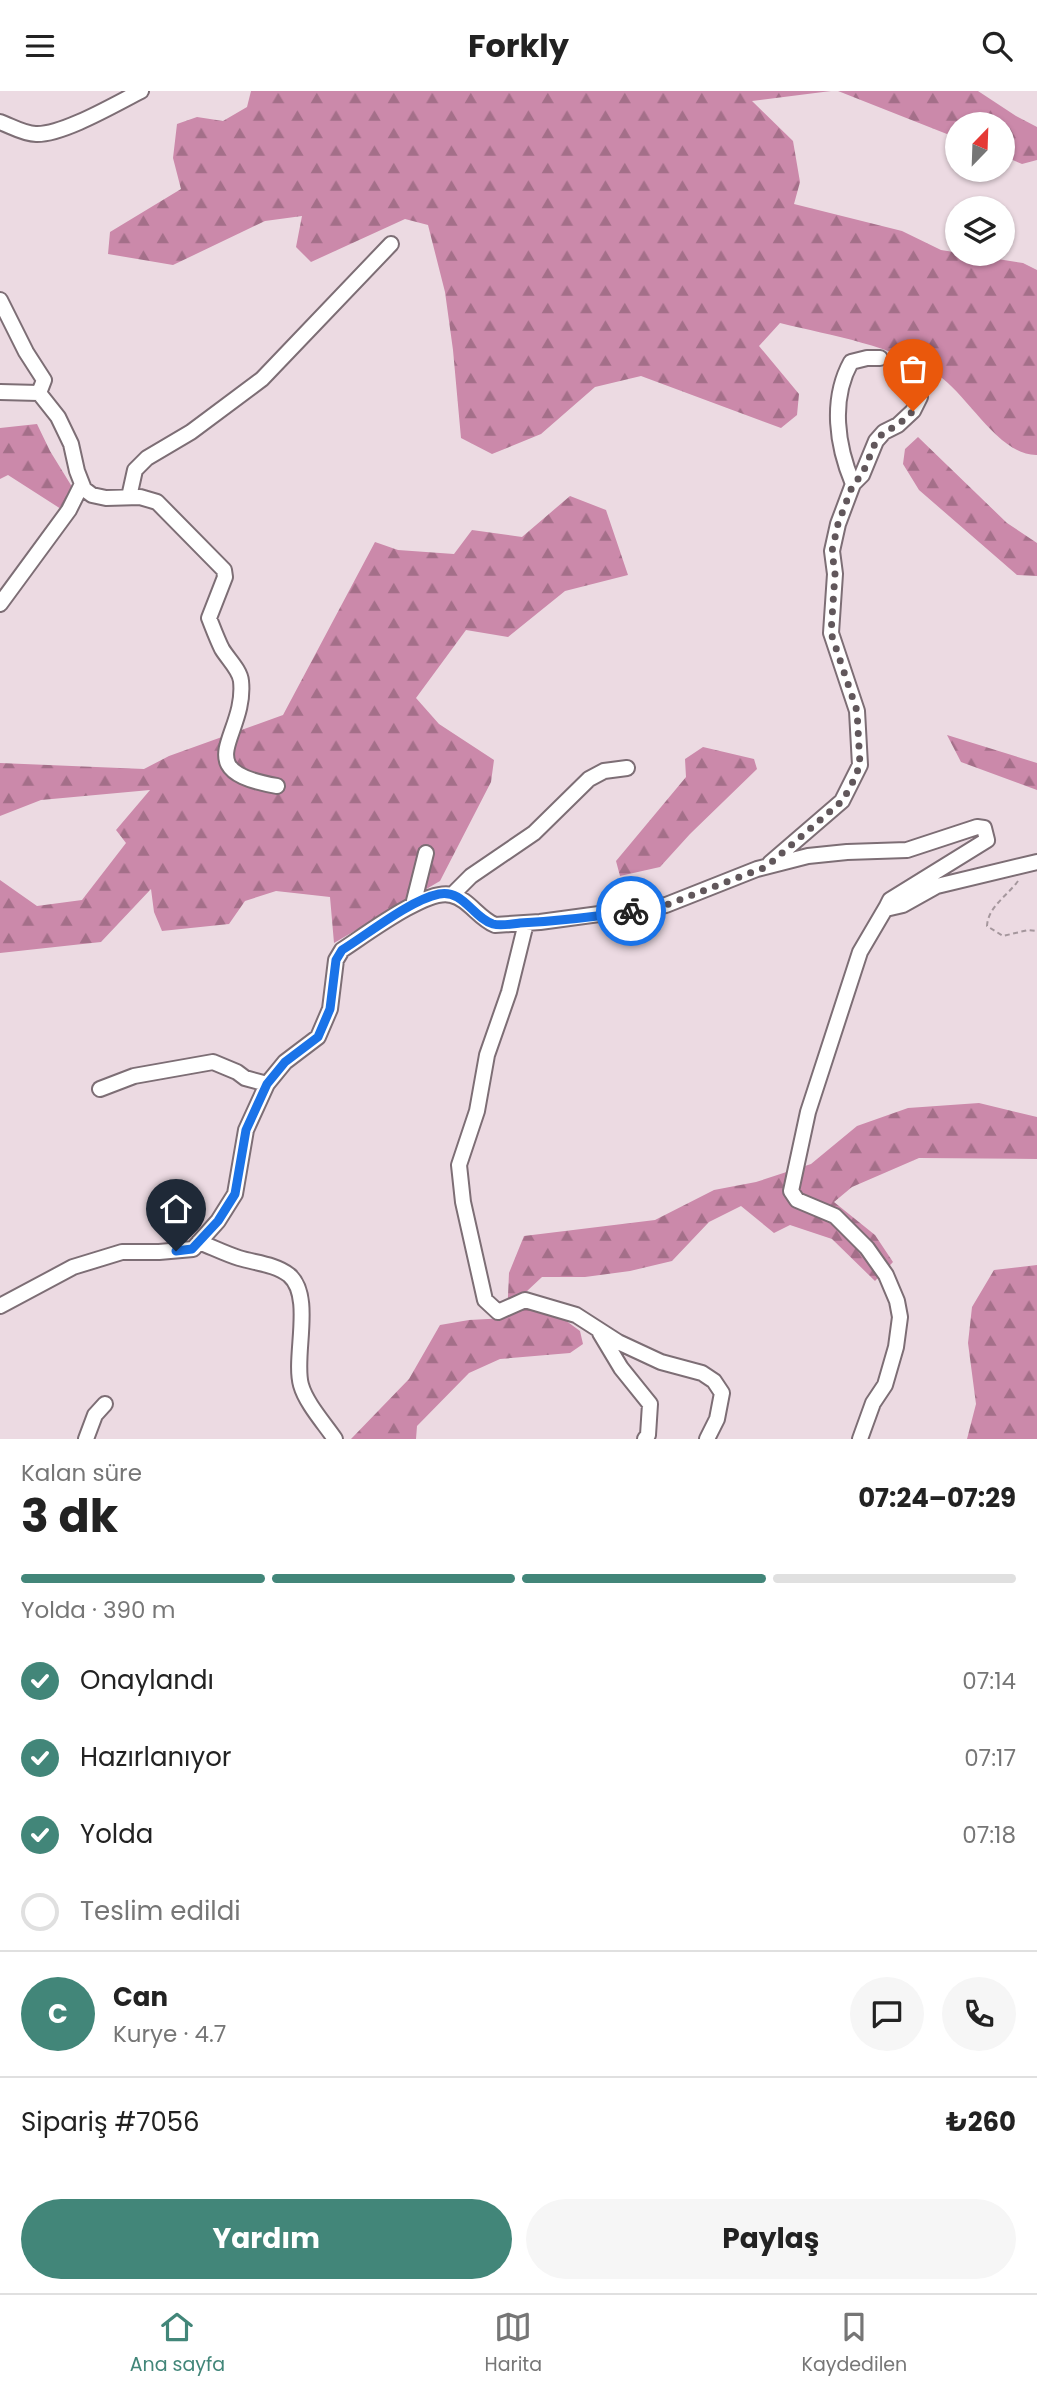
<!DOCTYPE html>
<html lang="tr">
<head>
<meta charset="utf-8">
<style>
	:root { --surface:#fff; --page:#f6f6f6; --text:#222; --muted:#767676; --line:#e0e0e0; --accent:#428679 }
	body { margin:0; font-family:Poppins,sans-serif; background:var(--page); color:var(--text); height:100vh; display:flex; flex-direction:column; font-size:26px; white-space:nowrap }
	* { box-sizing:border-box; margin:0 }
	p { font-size:23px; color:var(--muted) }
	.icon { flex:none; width:38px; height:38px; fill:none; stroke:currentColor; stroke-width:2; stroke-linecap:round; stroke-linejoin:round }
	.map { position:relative; height:1348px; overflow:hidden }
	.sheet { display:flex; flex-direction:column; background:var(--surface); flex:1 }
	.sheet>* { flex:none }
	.needle { width:46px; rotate:23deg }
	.buttons { position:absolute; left:945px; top:21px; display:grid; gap:14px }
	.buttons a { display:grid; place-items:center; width:70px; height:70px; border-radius:50%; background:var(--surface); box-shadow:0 2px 5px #0004; font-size:35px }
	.pin { position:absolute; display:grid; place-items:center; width:60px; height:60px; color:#fff; margin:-72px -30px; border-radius:50% 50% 50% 0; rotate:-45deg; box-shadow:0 0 7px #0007 }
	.pin .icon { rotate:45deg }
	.courier { position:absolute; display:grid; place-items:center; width:70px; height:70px; margin:-35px; border:5px solid #1a73e8; border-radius:50%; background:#fff; color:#222; box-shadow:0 2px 9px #0007 }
	.overview em { font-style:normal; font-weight:700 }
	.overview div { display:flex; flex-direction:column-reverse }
	.overview { display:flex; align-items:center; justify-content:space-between; height:119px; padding:0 21px }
	h1 { font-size:46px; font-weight:700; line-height:52px }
	.bar { display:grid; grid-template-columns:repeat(4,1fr); gap:10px 7px; align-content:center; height:84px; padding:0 21px }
	.bar i { height:9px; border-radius:5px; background:var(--line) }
	.bar .on { background:var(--accent) }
	.bar p { grid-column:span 4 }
	.line { display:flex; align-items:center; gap:18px; padding:0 21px; border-top:2px solid var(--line) }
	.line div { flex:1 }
	.round { display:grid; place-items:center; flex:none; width:74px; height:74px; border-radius:37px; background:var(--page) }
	ol { padding:0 21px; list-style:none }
	li { display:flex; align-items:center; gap:21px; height:77px }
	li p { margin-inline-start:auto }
	li .icon { padding:7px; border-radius:50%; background:var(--accent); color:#fff; stroke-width:4 }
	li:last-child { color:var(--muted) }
	li i { width:38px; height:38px; border:4px solid var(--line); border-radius:50% }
	.button { display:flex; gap:14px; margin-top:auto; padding:14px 21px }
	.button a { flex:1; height:80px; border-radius:42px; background:var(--accent); color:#fff; font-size:28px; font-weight:700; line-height:80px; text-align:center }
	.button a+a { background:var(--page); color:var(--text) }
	header { display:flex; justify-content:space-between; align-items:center; height:91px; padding:0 21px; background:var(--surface); font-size:32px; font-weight:700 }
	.dock { display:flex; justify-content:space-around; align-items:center; height:98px; border-top:2px solid var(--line); background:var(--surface); font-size:19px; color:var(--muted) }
	.dock a { display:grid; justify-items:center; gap:4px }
	.dock .on { color:var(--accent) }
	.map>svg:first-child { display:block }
	.forest { fill:url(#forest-firs) }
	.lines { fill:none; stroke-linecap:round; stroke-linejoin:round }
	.minor-casing { stroke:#7d6e75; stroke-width:18 }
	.path { stroke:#a5979d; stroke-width:2; stroke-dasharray:5 3.5; stroke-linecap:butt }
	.minor { stroke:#fff; stroke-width:14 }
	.done { stroke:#61575b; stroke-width:7; stroke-dasharray:0 12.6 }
	.route { stroke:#1a73e8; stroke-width:9 }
</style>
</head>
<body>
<header><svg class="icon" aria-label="menu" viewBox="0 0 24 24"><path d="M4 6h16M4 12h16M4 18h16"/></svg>Forkly<svg class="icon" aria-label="search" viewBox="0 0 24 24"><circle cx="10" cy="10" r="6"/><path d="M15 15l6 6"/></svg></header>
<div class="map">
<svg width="1037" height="1348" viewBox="0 0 1037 1348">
	<defs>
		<pattern id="forest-firs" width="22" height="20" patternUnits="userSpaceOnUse" patternTransform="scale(1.75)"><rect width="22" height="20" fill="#cb89aa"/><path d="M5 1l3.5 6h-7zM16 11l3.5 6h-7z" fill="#a46f89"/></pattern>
	</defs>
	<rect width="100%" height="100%" fill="#ecdae2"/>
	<!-- forest -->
	<path class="forest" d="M251 0H831L752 10 793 50 800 91 794 113 902 140 941 159 1023 172 1037 179V364C999 365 968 304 938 284 892 254 833 245 780 232L759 255 799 303 797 324 781 337 641 285 595 296 541 343 492 363 461 347 453 259 445 201 428 134 405 128 311 171 296 156 302 125 265 130 173 174 108 163 110 141 181 98 173 67 177 33 197 26 223 30 247 16Z
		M838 0H978L1016 25 1037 36V69L1022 73 1003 65V33H957V47Z
		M37 333 50 360 74 399 61 418 8 384 0 388V337Z
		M918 346 1007 432 1037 452V485L1017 484 919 399 903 373 905 358Z
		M570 405 606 419 628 484 565 500 508 546 466 539 416 607 439 633 494 669 491 691 440 790 334 852 330 806 276 800 245 810 229 833 162 840 154 821 151 798 101 851 0 862V789L37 815 82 809 126 752 116 739 150 699 41 709 0 725V672L144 678 169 665 283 624 375 451 398 459 454 463 472 439 522 446Z
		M947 644 1037 672V699L961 671Z
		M703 656 754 668 757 678 690 743 660 776 620 785 616 770 686 686 685 668Z
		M979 1012 1037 1026V1068L919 1067 852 1096 834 1111 875 1144 893 1171 875 1190 832 1148 790 1134 774 1142 741 1115 709 1131 672 1170 630 1180 585 1186H542L526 1201 529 1218 565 1229 580 1240 583 1253 570 1262 500 1268 469 1282 417 1335 416 1348H351L409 1288 440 1234 469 1229 507 1227 509 1182 524 1145 655 1129 714 1099 756 1091 811 1073 857 1035 908 1017Z
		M1037 1174V1348H967L976 1313 968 1252 972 1216 994 1179Z"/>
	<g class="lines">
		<defs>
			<path id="minor" d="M0 31C11 35 24 43 36 43 63 44 117 12 141 0
				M0 209 26 261 44 289 39 302 0 301
				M39 302 58 326 71 353 77 380 84 398 92 404 106 407 140 406 157 411 224 479 225 486 209 527C213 537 217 548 222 558 228 568 240 579 241 590 247 646 185 679 277 695
				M853 393C837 355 830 309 851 271L867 267H880
				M129 406 135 379 147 367 191 341 262 288 391 153
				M0 513 69 419 82 393
				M770 772 842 710 860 674 857 620 831 542 835 483 832 460 838 433 853 393 862 384 876 350 884 341 898 334 913 320 920 306 919 291
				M452 804 471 785 534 742 589 688 604 680 627 677
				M413 814 426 762
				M526 832 509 901 487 964 477 1020 459 1074 463 1111 485 1209 498 1221 525 1209 576 1224 618 1251 661 1271 702 1282 714 1290 722 1302 717 1328 707 1348
				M100 998 134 985 213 971 237 981 245 987 267 993
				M199 1151C212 1156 226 1163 239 1167 255 1172 275 1173 289 1184 314 1205 293 1266 301 1294 306 1312 324 1332 335 1348
				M0 1215 73 1176 122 1161H159L193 1158 218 1130 235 1103 246 1039 267 993 285 971 318 946 330 918 336 869 342 859C364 845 427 797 451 804 469 808 478 827 495 834L540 831 666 814 757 778 808 765 847 761 907 759 977 736 984 737 987 749 890 809 887 815 890 817 903 814 937 795 1037 771
				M600 1242 621 1277 650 1313 648 1344 645 1348
				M86 1348 95 1324 105 1313
				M860 1348 873 1312 885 1294 896 1256 900 1226 897 1210 886 1184 867 1157 835 1125 797 1109 791 1100 808 1021 860 861 887 815"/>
		</defs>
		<!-- minor casing -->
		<use href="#minor" class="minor-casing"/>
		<!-- path -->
		<path class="path" d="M1018 790C1007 805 988 816 987 835L1003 845 1028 839 1037 840"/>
		<!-- minor -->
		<use href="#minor" class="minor"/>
	</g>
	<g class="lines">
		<!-- done -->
		<path class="done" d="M631 820 666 814 766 776 842 710 851 695 860 674 857 620 831 542 835 483 832 460 838 433 853 393 862 384 876 350 884 341 898 334 913 320"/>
		<!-- route -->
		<path class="route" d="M176 1160 192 1158 218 1130 235 1103 246 1039 267 993 285 971 318 946 330 918 336 869 342 859C368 843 410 809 439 803 463 798 473 827 493 833 501 835 512 833 520 832 557 830 595 826 631 820"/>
	</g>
</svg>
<div class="buttons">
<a><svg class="needle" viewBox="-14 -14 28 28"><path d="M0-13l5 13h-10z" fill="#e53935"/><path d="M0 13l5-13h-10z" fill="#767676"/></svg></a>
<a><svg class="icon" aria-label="layers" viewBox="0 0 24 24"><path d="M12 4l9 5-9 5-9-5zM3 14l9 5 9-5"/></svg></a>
</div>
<div class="pin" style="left:913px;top:320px;background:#ea580c"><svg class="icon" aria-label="bag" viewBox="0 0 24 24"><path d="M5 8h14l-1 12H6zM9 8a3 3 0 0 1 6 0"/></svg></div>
<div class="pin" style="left:176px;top:1160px;background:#1f2937"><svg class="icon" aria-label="home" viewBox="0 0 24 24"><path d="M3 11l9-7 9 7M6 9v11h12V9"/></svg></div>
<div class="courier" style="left:631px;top:820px"><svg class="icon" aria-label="bike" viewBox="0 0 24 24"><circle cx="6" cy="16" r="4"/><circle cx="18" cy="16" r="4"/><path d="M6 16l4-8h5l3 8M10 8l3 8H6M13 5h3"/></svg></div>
</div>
<section class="sheet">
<div class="overview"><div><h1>3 dk</h1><p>Kalan süre</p></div><em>07:24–07:29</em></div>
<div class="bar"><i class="on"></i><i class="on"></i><i class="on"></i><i></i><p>Yolda · 390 m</p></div>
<ol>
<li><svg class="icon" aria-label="check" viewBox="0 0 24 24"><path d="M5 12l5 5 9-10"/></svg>Onaylandı<p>07:14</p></li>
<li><svg class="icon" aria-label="check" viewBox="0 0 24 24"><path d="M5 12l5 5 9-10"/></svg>Hazırlanıyor<p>07:17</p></li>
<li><svg class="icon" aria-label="check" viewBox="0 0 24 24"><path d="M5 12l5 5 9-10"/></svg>Yolda<p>07:18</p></li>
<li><i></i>Teslim edildi</li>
</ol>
<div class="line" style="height:126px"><b class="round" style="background:var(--accent);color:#fff">C</b><div><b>Can</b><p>Kurye · 4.7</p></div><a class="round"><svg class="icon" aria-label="chat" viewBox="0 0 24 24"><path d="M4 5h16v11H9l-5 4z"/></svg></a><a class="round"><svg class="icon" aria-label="phone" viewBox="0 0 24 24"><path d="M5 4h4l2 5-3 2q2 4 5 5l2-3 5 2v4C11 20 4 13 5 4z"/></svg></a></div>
<div class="line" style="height:91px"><div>Sipariş #7056</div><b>₺260</b></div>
<div class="button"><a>Yardım</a><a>Paylaş</a></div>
</section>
<nav class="dock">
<a class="on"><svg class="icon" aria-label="home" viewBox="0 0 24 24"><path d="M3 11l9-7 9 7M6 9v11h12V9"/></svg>Ana sayfa</a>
<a><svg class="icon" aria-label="map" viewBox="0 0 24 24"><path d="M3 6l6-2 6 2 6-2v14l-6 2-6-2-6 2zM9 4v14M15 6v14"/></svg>Harita</a>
<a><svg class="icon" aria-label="saved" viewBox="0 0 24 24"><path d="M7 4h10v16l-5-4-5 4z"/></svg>Kaydedilen</a>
</nav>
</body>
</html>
